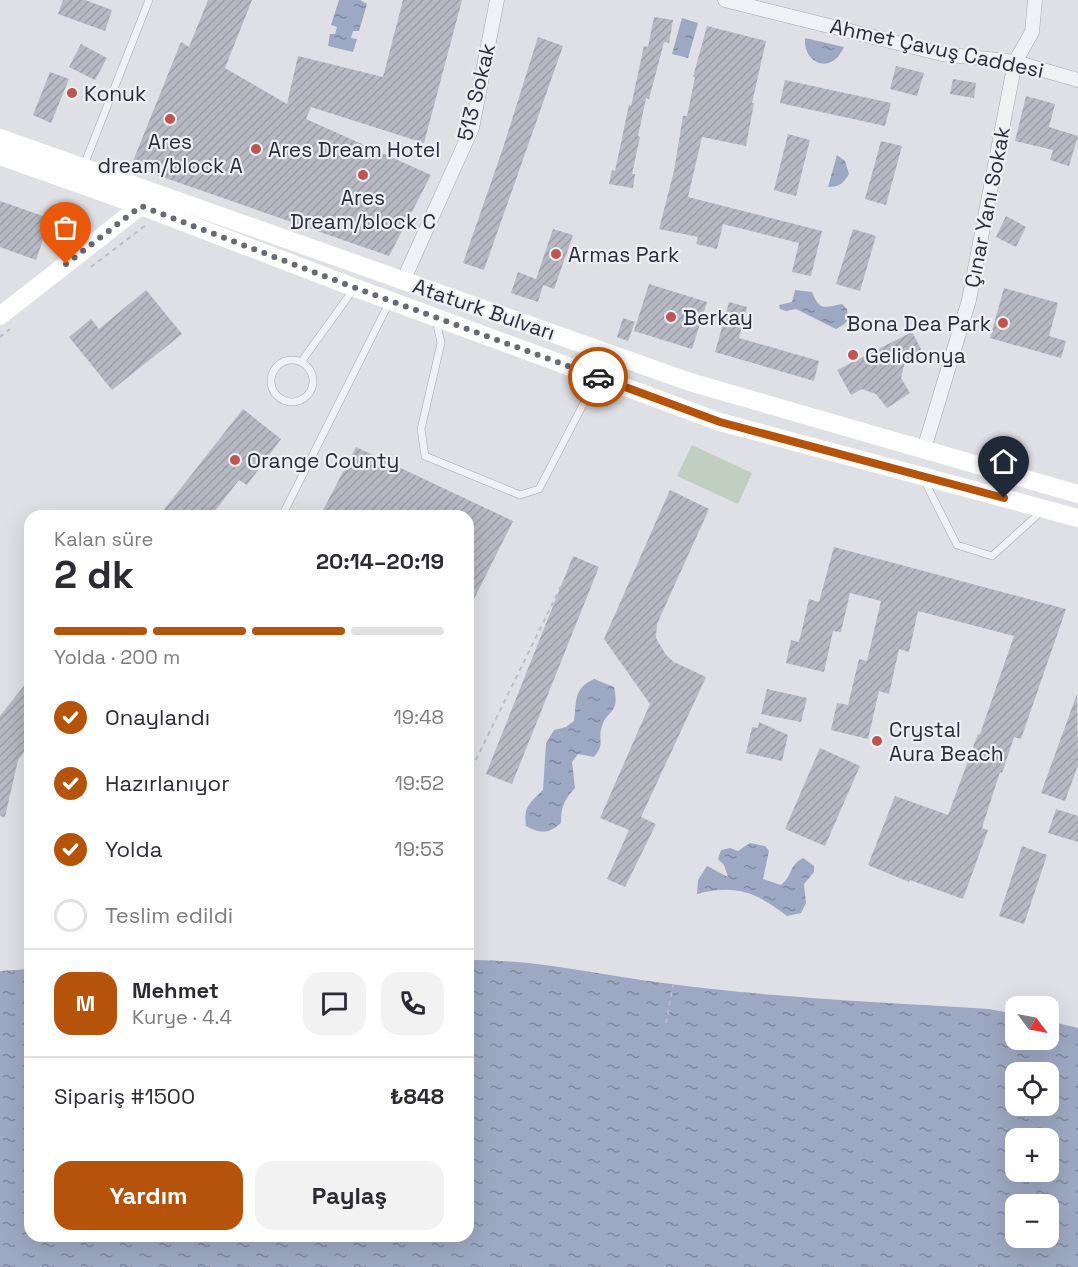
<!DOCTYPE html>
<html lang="tr">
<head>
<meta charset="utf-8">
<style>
	:root { --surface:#fff; --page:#f2f2f3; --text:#2b2b33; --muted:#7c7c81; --line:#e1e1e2; --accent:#b45309 }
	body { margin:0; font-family:"Space Grotesk",sans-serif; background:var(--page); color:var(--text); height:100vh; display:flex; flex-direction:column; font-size:22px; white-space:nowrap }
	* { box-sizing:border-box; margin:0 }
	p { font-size:20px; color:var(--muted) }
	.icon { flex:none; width:33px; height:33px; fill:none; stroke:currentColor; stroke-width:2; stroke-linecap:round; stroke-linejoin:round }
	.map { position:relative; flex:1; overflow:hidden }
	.drawer { position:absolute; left:24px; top:510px; width:450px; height:732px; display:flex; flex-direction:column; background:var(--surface); border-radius:18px; box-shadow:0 6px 24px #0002 }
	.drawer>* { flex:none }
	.needle { width:39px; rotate:122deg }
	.controls { position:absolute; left:1005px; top:996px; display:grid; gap:12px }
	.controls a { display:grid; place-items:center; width:54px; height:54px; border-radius:12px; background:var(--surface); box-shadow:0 6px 24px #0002; font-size:30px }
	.pin { position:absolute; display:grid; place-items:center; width:51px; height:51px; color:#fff; margin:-62px -26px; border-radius:50% 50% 50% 0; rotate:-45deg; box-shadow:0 0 6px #0007 }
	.pin .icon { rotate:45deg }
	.courier { position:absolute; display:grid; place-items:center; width:60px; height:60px; margin:-30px; border:4px solid #b45309; border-radius:50%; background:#fff; color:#222; box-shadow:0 2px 8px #0007 }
	.overview em { font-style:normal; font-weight:700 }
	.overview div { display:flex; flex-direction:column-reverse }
	.overview { display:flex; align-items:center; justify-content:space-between; height:102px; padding:0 30px }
	h1 { font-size:39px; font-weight:700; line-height:45px }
	.bar { display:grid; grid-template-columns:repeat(4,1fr); gap:9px 6px; align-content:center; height:72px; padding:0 30px }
	.bar i { height:8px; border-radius:4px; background:var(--line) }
	.bar .active { background:var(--accent) }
	.bar p { grid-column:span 4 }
	.line { display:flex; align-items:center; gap:15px; padding:0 30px; border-top:2px solid var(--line) }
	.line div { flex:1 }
	.round { display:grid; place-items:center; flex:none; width:63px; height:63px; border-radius:18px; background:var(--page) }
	ol { padding:0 30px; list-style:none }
	li { display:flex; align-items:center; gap:18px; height:66px }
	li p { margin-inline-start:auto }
	li .icon { padding:6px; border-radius:50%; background:var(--accent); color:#fff; stroke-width:4 }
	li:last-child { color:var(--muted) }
	li i { width:33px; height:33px; border:3px solid var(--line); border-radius:50% }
	.button { display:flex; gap:12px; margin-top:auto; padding:12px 30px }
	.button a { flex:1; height:69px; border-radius:18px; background:var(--accent); color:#fff; font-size:24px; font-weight:700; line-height:69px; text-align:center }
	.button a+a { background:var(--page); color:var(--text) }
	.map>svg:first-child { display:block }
	.pitch { fill:#c1cfc0 }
	.water { fill:url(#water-ripples); fill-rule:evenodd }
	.building { fill:url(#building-hatch) }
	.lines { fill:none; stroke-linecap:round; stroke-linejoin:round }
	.lane-casing { stroke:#a4a6af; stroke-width:8 }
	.street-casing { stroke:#a4a6af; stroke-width:15 }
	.path { stroke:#bcbec5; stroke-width:2; stroke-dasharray:4.5 4.5; stroke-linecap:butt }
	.lane { stroke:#f0f1f5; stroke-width:7 }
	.street { stroke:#f0f1f5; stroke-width:14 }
	.secondary { stroke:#fff; stroke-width:18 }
	.done { stroke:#686b77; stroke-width:6; stroke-dasharray:0 10.8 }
	.route { stroke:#b45309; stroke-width:8 }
	.poi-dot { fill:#bd5550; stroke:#edeff4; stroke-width:2 }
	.labels { text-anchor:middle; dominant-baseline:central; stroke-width:4.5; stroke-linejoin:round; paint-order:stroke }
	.street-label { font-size:21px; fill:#292c3b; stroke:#edeff4 }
	.poi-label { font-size:21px; fill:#292c3b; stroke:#edeff4; text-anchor:start }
</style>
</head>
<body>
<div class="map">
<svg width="1078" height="1267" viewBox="0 0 1078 1267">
	<defs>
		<pattern id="water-ripples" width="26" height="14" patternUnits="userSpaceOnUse" patternTransform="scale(1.5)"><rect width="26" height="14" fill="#9da8c2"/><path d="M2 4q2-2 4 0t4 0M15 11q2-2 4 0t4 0" fill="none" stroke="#80899f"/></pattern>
		<pattern id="building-hatch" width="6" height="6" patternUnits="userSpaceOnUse" patternTransform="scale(1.5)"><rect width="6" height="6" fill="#b6b8c2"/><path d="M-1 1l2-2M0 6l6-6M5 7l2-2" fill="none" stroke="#9c9ea8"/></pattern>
	</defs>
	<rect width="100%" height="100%" fill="#dee0e6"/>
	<!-- pitch -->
	<path class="pitch" d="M692 445 752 473 738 504 677 476Z"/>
	<!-- water -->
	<path class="water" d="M339 0H360L367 4 359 31H353L351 38 357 39 353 52 328 46 330 34H335L337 27 331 25Z
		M682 18 698 23 688 58 672 54Z
		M805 38 844 47C832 75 803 65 805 38Z
		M837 155 845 161 849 174C843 184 839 187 828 187Z
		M795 290 812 292C820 312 824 307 842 304L847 309 848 320 843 325 836 329 796 309 786 311 780 309 779 305 792 302Z
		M594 679 614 687C620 715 608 708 602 726 597 740 606 742 594 757L578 754 572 762 575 788C564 800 561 807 561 823 549 834 540 834 526 826 523 806 530 803 543 790L546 743 554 730 566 727 574 721C577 700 573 689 594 679Z
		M750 843 765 846 769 851 763 879 781 885C793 876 788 866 803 858L814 866V872L804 884 806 903 801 913 787 916C756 892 736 884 697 894L698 880 707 866 728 877 724 865 718 859 721 850 730 848 738 851Z
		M468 960C536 959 603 976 671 984 776 998 884 1002 989 1009L1015 1014 1016 1040H1048L1049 1021 1078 1028V1267H0V971L30 969V1236H468ZM1016 1072H1048V1106H1016ZM1048 1138V1172H1016V1138ZM1048 1204V1238H1016V1204Z"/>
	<!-- building -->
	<path class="building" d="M63 0H85L112 10 105 31 58 14Z
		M208 0H252L225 68 287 104 298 56 383 77 403 0H462L424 143 311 107 306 119 431 175 389 256 131 166 181 42 189 47Z
		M654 17 673 20 669 43 664 42 649 99 646 98 638 136 640 137 632 174H635L633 188 609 184 612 170 615 171 629 105 631 106 644 46 648 47Z
		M707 26 766 41 752 103H754L746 146 702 137 688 197 822 231 811 276 792 272 799 243 723 224 717 249 696 244 698 237 659 229 674 171 683 116H687L695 77H693Z
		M538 37 563 46 484 270 463 263 503 148Z
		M81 44 107 58 95 80 69 67Z
		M896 66 924 73 917 96 890 89Z
		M50 72 69 79 51 123 33 115Z
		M953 79 976 83 974 98 950 94Z
		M785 80 891 103 885 126 780 103Z
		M1026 96 1055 104 1049 127 1078 136 1069 166 1050 160 1053 150 1015 141Z
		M788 134 810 140 796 196 774 190Z
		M881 141 902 146 886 205 865 199Z
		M0 201 60 222 56 234 46 231 36 260 0 247Z
		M1006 216 1026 227 1016 247 996 237Z
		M553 229 573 235 554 289 543 285 538 302 511 293 518 272 536 279Z
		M853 229 876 236 860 291 836 284Z
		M649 284 707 302 692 349 634 331Z
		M1004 288 1058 303 1049 336 1066 341 1061 358 990 338Z
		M146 290 182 334 112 390 69 337 91 319 99 329Z
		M729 302 747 307 739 338 819 361 814 381 715 352Z
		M623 318 635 322 628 341 617 337Z
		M912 332 923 353 904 365 901 378 910 393 887 408 876 394 862 389 851 395 837 370Z
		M243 409 281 439 247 485 239 480 211 516H159Z
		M356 447 513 521 468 611V516H320Z
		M670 490 709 509 657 624 656 638 666 655 674 662 706 677 641 817 656 824 625 887 607 879 629 830 600 818 650 704 604 639Z
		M834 547 1066 609 1021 739 1014 737 1002 773 1000 772 982 828 988 830 963 899 910 880 909 882 868 865 895 796 948 815 978 734H980L1014 636 918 611 909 652 899 649 889 694 879 691 868 739 831 730 837 703 848 705 859 659 867 661 881 601 850 593 841 632 833 631 824 672 786 663 791 640 799 642 809 599 819 602Z
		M573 556 599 567 512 784 486 774Z
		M30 678V744L18 760 5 817 0 816V716Z
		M767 689 807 698 801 722 761 714Z
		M1077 694 1078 765 1065 801 1041 793Z
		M759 722 788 735 782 761 746 753 752 727 758 728Z
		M820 748 860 766 825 846 785 829Z
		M1056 809 1078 816V842L1048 833Z
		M1022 846 1047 855 1024 924 999 916Z"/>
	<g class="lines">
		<defs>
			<path id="lane" d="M84 165 149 0
				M436 320 441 343 421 429 425 456 520 495 539 489 597 378
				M271 381a21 21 0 1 1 42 0a21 21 0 1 1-42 0Z
				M301 362 348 297 352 289
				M924 480 957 545 992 556 1042 511
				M282 516 389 303"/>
			<path id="street" d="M725 0 942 54 1015 62 1078 80
				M403 281 472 128 497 0
				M924 449 969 300 1015 62 1032 32 1035 0"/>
		</defs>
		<!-- lane casing -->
		<use href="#lane" class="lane-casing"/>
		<!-- street casing -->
		<use href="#street" class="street-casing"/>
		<!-- path -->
		<path class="path" d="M91 267 146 225
			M0 337 10 329
			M468 776 564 580
			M666 1023 673 985"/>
		<!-- lane -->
		<use href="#lane" class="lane"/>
		<!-- street -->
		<use href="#street" class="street"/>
		<!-- secondary -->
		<path class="secondary" d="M0 138 690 382 1078 494
			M0 156 141 206 353 287 720 422 1078 518
			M0 316 147 201"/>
	</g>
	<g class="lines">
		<!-- done -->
		<path class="done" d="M66 264 141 206 353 287 598 377"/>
		<!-- route -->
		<path class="route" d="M598 377 720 422 1004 498"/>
	</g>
	<!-- markers -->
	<g class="poi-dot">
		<circle cx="72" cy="93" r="6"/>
		<circle cx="170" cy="119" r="6"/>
		<circle cx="256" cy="149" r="6"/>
		<circle cx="363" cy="175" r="6"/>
		<circle cx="556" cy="254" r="6"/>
		<circle cx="671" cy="317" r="6"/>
		<circle cx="1003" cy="323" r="6"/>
		<circle cx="853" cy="355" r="6"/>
		<circle cx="235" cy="460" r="6"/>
		<circle cx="877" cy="741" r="6"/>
	</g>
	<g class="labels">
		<!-- street labels -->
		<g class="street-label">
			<text transform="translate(937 48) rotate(12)">Ahmet Çavuş Caddesi</text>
			<text transform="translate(476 92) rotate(-76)">513 Sokak</text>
			<text transform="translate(987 207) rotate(-79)">Çınar Yanı Sokak</text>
			<text transform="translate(484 309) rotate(19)">Ataturk Bulvarı</text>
		</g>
		<!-- poi labels -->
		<g class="poi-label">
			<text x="84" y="93">Konuk</text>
			<text x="170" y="141" text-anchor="middle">Ares<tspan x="170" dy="24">dream/block A</tspan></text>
			<text x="268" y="149">Ares Dream Hotel</text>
			<text x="363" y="197" text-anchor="middle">Ares<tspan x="363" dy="24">Dream/block C</tspan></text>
			<text x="568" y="254">Armas Park</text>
			<text x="683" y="317">Berkay</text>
			<text x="991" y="323" text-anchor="end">Bona Dea Park</text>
			<text x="865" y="355">Gelidonya</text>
			<text x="247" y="460">Orange County</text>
			<text x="889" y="729">Crystal<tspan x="889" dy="24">Aura Beach</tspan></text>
		</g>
	</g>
</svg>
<div class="controls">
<a><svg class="needle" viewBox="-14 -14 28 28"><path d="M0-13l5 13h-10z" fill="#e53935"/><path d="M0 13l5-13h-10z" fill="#7c7c81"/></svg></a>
<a><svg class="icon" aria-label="locate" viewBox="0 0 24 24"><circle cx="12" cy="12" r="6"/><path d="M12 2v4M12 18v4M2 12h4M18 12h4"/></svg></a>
<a>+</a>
<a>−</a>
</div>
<div class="pin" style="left:66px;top:264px;background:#ea580c"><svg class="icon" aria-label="bag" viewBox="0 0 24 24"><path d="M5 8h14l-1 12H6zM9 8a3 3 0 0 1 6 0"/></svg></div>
<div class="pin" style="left:1004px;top:498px;background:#1f2937"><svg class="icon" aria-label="home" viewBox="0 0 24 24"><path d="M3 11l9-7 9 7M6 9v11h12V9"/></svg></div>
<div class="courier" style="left:598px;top:377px"><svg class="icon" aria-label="car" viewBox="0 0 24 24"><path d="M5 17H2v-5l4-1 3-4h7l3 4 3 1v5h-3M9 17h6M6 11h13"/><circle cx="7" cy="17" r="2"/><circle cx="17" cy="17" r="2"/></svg></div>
<section class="drawer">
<div class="overview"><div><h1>2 dk</h1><p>Kalan süre</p></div><em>20:14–20:19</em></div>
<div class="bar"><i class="active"></i><i class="active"></i><i class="active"></i><i></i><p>Yolda · 200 m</p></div>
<ol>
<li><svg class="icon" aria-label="check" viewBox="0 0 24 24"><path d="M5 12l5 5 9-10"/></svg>Onaylandı<p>19:48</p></li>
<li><svg class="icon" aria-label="check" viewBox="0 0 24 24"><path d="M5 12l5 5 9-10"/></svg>Hazırlanıyor<p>19:52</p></li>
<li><svg class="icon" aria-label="check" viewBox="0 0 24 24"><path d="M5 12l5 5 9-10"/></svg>Yolda<p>19:53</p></li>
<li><i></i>Teslim edildi</li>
</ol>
<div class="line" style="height:108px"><b class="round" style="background:var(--accent);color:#fff">M</b><div><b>Mehmet</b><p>Kurye · 4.4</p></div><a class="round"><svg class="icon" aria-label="chat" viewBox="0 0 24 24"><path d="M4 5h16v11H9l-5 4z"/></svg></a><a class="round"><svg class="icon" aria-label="phone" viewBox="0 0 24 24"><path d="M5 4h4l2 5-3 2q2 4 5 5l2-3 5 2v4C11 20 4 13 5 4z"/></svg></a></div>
<div class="line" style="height:78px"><div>Sipariş #1500</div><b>₺848</b></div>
<div class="button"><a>Yardım</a><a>Paylaş</a></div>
</section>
</div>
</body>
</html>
